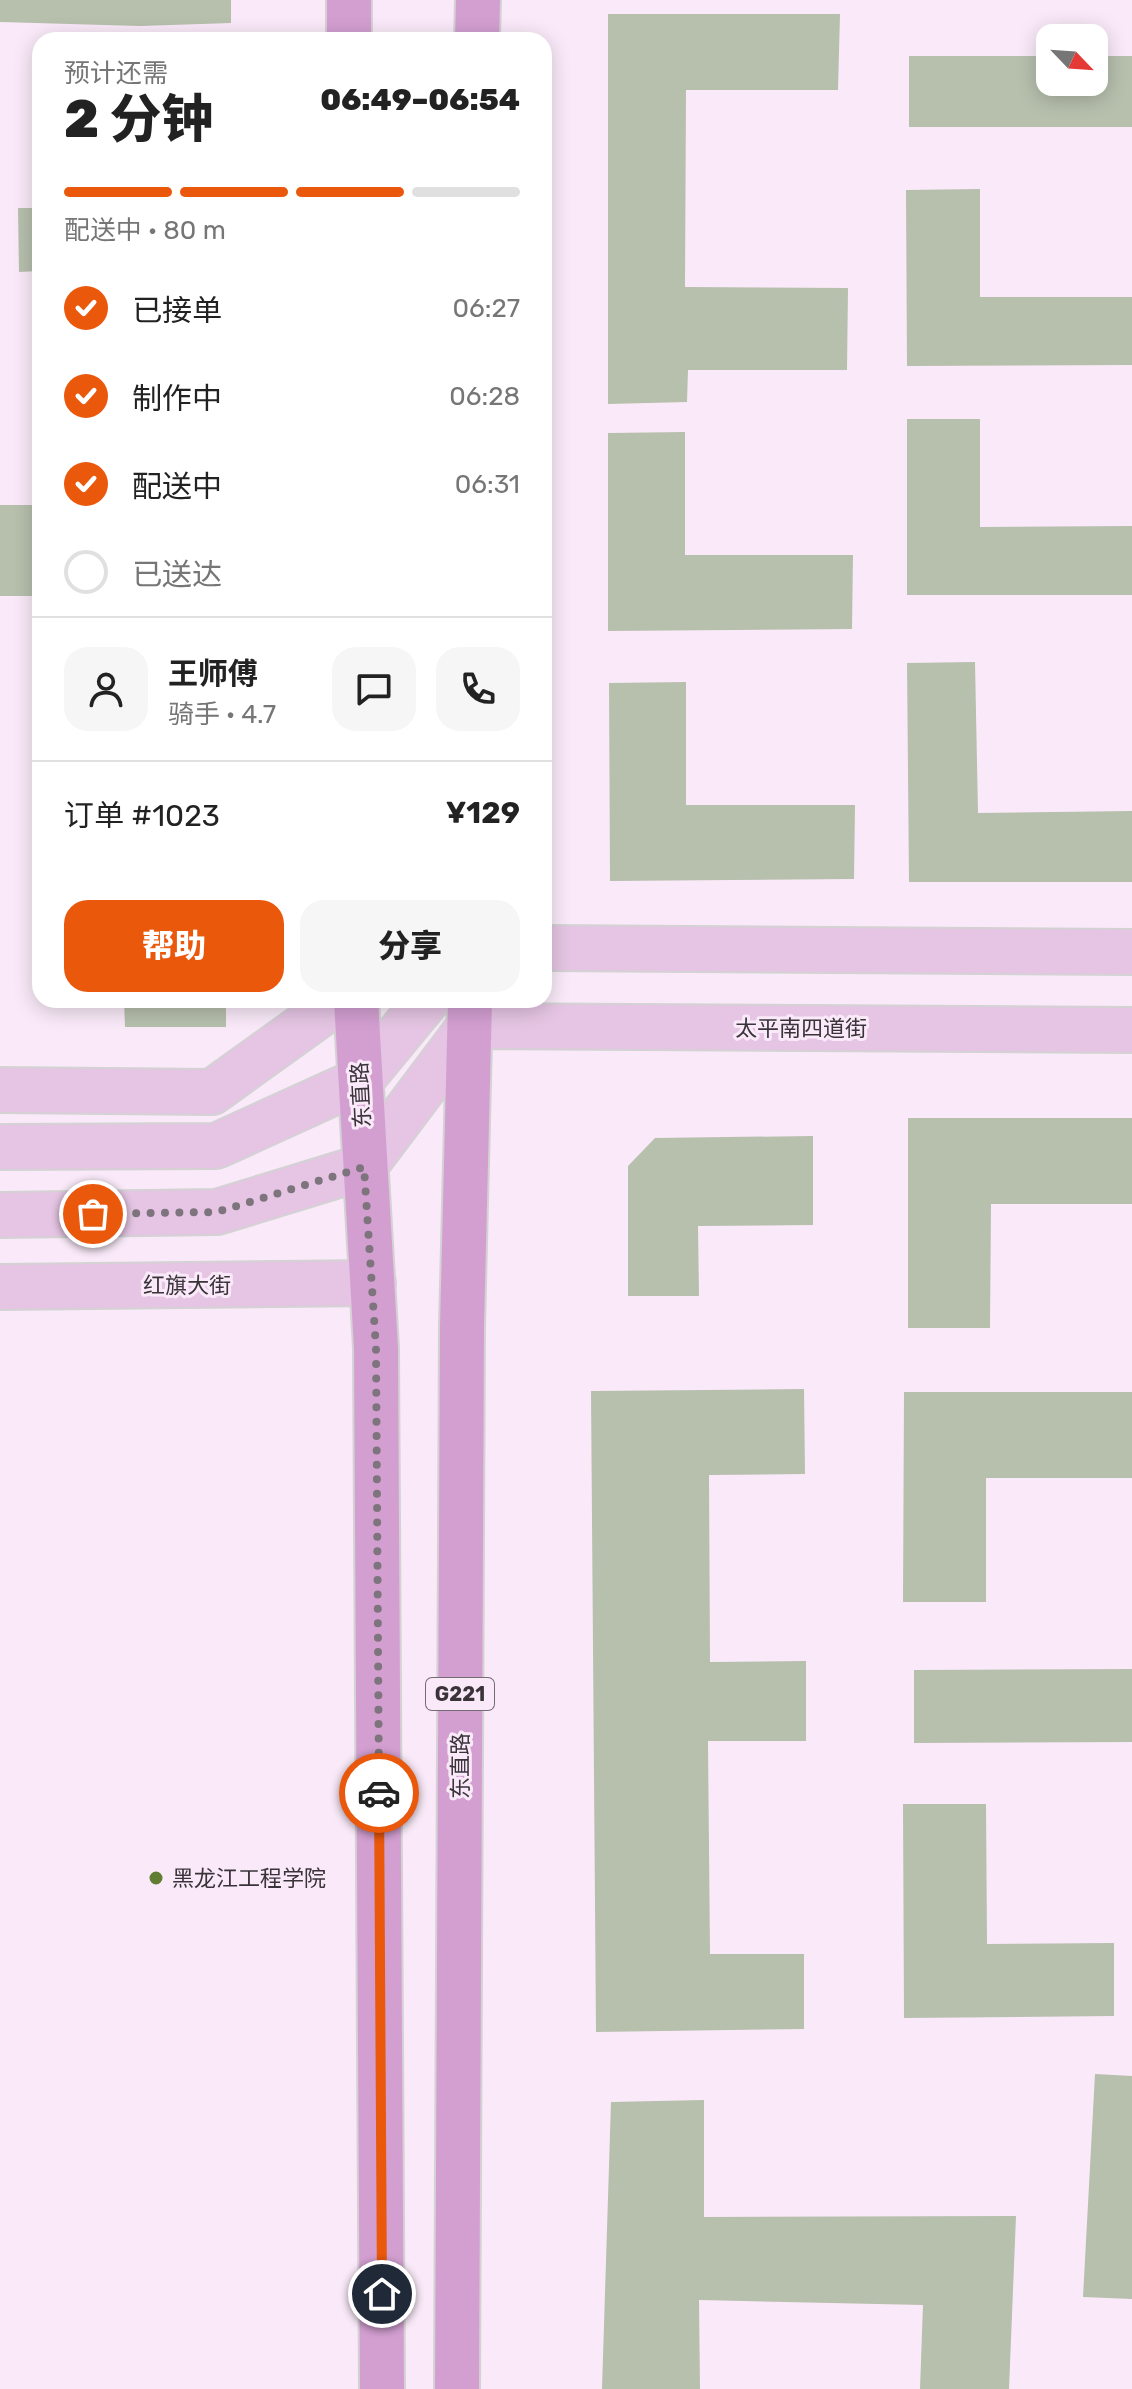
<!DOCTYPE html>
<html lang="zh">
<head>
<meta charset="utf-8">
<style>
	:root { --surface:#fff; --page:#f6f6f6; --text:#222; --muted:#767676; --line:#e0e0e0; --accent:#ea580c }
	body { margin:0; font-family:Rubik,"Noto Sans SC",sans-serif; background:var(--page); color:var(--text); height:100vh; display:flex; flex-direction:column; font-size:30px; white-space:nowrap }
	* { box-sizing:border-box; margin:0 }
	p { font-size:26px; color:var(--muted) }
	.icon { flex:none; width:44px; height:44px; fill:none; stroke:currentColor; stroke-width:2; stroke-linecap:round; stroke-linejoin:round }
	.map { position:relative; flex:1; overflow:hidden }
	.panel { position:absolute; left:32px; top:32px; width:520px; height:976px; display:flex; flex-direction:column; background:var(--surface); border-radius:24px; box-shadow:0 4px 20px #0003 }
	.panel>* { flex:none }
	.needle { width:52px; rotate:115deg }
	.tools { position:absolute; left:1036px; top:24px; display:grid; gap:16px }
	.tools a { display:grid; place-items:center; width:72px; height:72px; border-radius:16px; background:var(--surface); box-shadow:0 4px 20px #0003; font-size:40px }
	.pin { position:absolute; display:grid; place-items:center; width:68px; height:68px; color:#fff; margin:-34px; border:4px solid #fff; border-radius:50%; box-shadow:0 2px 8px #0007 }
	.courier { position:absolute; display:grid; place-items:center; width:80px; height:80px; margin:-40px; border:6px solid #ea580c; border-radius:50%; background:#fff; color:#222; box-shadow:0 2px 10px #0007 }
	.overview em { font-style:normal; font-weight:800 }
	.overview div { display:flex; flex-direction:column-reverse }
	.overview { display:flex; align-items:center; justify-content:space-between; height:136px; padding:0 32px }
	h1 { font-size:52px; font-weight:800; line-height:60px }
	.bar { display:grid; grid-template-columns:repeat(4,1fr); gap:12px 8px; align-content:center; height:96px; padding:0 32px }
	.bar i { height:10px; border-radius:6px; background:var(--line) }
	.bar .on { background:var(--accent) }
	.bar p { grid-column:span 4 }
	.line { display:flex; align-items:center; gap:20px; padding:0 32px; border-top:2px solid var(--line) }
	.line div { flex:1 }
	.round { display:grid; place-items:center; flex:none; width:84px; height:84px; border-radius:24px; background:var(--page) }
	ol { padding:0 32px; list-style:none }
	li { display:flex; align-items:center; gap:24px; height:88px }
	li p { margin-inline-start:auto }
	li .icon { padding:8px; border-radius:50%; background:var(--accent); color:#fff; stroke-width:4 }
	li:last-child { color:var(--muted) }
	li i { width:44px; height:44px; border:4px solid var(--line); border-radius:50% }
	.primary-button { display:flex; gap:16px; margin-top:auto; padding:16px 32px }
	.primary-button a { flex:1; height:92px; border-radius:24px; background:var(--accent); color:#fff; font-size:32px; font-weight:800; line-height:92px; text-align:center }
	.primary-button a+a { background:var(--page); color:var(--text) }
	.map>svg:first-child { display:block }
	.building { fill:#b7bfad }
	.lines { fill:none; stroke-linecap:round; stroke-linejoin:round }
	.primary-casing { stroke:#d4d2d4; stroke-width:48 }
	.highway-casing { stroke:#d4d2d4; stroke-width:48 }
	.primary { stroke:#e5c5e3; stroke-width:44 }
	.highway { stroke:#d39fd1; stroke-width:44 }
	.done { stroke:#7d747d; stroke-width:8; stroke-dasharray:0 14.4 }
	.route { stroke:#ea580c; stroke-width:10 }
	.poi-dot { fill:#607d32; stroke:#faeaf9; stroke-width:3 }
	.labels { text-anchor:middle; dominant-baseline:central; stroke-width:6; stroke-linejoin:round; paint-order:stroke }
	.shield { fill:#faeaf9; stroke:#746b73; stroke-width:2 }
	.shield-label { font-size:20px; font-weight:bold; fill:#3a343a }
	.street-label { font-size:22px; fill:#3a343a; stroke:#faeaf9 }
	.poi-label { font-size:22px; fill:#3a343a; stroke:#faeaf9; text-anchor:start }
</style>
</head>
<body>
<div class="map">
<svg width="1132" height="2389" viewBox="0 0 1132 2389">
	<rect width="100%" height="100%" fill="#faeaf9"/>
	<!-- building -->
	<path class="building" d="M0 0H231V23L140 26 0 22Z
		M608 14H840L838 90H686L685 287 848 288 847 370H688L687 402 608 404Z
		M909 56H1050V82H1094V56H1132V127H909Z
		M980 189V297H1132V365L907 366 906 190Z
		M18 208H40V271L19 272Z
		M907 419H980V527L1132 526V595H907Z
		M685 432V555H853L852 629 608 631V433Z
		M0 505H40V596H0Z
		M975 662 978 813 1132 811V882H909L907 663Z
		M686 682V805H855L854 879 610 881 609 683Z
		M124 1000H226V1027H125Z
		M908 1118H1132V1204H991L990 1328H908Z
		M813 1136V1225L698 1226 699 1296H628V1166L655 1138Z
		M804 1389 805 1474 709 1475 710 1662 806 1661V1741H708L710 1954H804V2029L596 2032 591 1391Z
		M904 1392H1132V1478H986V1602H903Z
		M1132 1669V1742L914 1743V1670Z
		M903 1804H986L987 1944 1114 1943V2016L904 2018Z
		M1095 2074 1132 2076V2299L1083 2297Z
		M704 2100V2217L1016 2216 1009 2389H920L923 2305 699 2300 700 2389H602L611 2102Z"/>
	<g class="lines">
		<defs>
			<path id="primary" d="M544 948 1132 952
				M0 1090 212 1092 340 1000
				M0 1147 216 1146 361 1080 427 1000
				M0 1215 217 1212 364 1167 470 1026 1132 1030
				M0 1287 373 1283"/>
			<path id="highway" d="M349 0V40
				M477 40 478 0
				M356 1000 376 1348 382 2389
				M457 2389 462 1326 470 1000"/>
		</defs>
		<!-- primary casing -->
		<use href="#primary" class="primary-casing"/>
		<!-- highway casing -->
		<use href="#highway" class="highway-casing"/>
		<!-- primary -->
		<use href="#primary" class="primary"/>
		<!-- highway -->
		<use href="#highway" class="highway"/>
	</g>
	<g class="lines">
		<!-- done -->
		<path class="done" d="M93 1214 217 1212 364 1167 376 1348 379 1793"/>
		<!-- route -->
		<path class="route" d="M379 1793 382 2294"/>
	</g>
	<!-- markers -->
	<circle class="poi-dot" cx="156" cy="1878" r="8"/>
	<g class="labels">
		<!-- shield labels -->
		<rect class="shield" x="426" y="1678" width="68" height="32" rx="6"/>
		<g class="shield-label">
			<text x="460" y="1694">G221</text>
		</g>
		<!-- street labels -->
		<g class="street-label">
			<text x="801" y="1028">太平南四道街</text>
			<text transform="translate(361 1095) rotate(-93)">东直路</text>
			<text x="187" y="1285">红旗大街</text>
			<text transform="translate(460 1766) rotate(-90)">东直路</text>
		</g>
		<!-- poi labels -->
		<g class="poi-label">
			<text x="172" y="1878">黑龙江工程学院</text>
		</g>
	</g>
</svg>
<div class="tools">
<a><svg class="needle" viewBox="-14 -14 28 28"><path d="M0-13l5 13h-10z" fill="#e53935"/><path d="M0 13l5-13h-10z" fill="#767676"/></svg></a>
</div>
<div class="pin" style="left:93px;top:1214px;background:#ea580c"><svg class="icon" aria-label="bag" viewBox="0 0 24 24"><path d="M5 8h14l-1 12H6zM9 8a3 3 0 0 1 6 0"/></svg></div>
<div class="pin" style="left:382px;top:2294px;background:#1f2937"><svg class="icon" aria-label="home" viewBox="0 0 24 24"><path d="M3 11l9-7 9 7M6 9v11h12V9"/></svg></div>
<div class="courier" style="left:379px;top:1793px"><svg class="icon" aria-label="car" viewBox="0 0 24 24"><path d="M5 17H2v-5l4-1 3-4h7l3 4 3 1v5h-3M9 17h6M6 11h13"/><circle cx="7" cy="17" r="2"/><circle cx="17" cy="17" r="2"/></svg></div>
<section class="panel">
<div class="overview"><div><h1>2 分钟</h1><p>预计还需</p></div><em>06:49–06:54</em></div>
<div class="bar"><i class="on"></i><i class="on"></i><i class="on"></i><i></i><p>配送中 · 80 m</p></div>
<ol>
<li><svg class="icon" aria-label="check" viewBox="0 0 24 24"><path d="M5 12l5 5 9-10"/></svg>已接单<p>06:27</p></li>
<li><svg class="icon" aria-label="check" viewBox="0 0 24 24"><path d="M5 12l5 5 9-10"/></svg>制作中<p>06:28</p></li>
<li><svg class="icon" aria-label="check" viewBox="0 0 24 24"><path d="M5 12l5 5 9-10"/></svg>配送中<p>06:31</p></li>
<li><i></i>已送达</li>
</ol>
<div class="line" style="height:144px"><a class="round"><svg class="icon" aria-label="person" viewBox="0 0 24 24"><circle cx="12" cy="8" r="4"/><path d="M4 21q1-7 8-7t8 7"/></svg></a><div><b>王师傅</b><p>骑手 · 4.7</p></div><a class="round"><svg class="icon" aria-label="chat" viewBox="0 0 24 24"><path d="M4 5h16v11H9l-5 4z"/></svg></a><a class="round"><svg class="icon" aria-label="phone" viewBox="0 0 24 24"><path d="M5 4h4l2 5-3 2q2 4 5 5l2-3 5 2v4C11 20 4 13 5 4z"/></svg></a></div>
<div class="line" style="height:104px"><div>订单 #1023</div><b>¥129</b></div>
<div class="primary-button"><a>帮助</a><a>分享</a></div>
</section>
</div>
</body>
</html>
